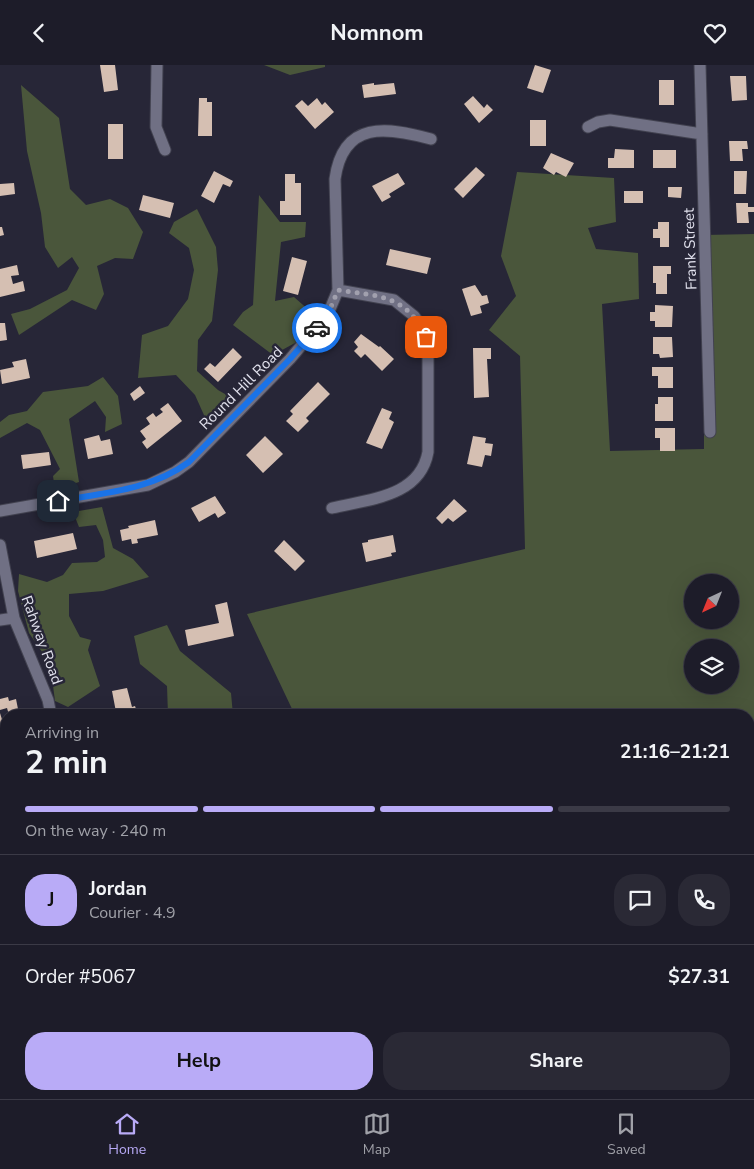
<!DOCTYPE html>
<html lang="en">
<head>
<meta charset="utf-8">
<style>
	:root { --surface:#1d1c29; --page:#2a2935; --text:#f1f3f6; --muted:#a0a1a8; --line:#3b3a46; --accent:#b9abf7 }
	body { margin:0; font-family:"Nunito Sans",sans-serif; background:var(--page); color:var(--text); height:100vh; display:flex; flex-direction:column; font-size:19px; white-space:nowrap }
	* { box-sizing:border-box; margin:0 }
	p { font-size:16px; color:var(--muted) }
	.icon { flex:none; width:28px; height:28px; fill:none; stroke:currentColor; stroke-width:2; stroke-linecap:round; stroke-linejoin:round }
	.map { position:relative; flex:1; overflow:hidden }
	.drawer { position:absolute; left:0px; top:644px; width:755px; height:391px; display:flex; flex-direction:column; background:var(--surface); border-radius:20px 20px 0 0; box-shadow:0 5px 20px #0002,0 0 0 1px var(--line) }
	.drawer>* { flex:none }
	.needle { width:32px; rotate:223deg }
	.buttons { position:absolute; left:684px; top:509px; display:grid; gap:10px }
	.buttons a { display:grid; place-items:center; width:55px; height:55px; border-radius:50%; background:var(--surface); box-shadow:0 5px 20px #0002,0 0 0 1px var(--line); font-size:25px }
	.pin { position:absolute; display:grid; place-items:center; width:42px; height:42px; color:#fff; margin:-21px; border-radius:10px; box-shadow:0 2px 8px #0006 }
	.courier { position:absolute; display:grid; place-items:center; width:50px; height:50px; margin:-25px; border:4px solid #1a73e8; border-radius:50%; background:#fff; color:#222; box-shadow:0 1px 6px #0007 }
	.headline em { font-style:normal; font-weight:700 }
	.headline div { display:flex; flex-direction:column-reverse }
	.headline { display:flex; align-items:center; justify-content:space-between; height:85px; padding:0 25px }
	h1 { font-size:32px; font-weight:700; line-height:38px }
	.bar { display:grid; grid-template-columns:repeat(4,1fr); gap:8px 5px; align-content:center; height:60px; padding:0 25px }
	.bar i { height:6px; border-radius:4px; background:var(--line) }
	.bar .selected { background:var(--accent) }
	.bar p { grid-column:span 4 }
	.line { display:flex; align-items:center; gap:12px; padding:0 25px; border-top:1px solid var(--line) }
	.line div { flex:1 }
	.round { display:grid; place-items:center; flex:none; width:52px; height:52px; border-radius:20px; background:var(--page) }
	.button { display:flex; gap:10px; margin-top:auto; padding:10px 25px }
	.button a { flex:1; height:58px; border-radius:20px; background:var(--accent); color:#111; font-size:20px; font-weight:700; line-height:58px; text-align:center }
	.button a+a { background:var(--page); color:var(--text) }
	header { display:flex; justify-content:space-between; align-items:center; height:65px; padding:0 25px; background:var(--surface); font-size:22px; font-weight:700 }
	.tab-bar { display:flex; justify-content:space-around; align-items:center; height:70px; border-top:1px solid var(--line); background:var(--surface); font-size:14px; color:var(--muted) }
	.tab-bar a { display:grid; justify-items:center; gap:2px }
	.tab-bar .selected { color:var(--accent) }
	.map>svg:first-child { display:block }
	.green { fill:#4a563b; fill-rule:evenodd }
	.water { fill:#001719 }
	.building { fill:#d5bfb2 }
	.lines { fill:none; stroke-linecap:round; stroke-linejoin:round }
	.minor-casing { stroke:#424250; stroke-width:13 }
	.minor { stroke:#707084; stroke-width:11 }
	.done { stroke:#a1a0ae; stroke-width:5; stroke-dasharray:0 9 }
	.route { stroke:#1a73e8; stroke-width:6 }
	.labels { text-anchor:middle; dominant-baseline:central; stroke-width:5; stroke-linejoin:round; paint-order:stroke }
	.street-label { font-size:15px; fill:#e2e2ee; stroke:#272637 }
</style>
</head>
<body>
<header><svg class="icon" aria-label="back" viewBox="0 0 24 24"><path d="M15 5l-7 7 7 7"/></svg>Nomnom<svg class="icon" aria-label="heart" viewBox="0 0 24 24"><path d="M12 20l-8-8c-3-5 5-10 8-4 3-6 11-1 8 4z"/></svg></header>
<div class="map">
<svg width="754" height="1034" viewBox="0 0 754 1034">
	<rect width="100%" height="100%" fill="#272637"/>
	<!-- green -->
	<path class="green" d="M264 0H325V2L290 10Z
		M21 20 59 53 70 124 86 140 110 134 128 143 143 167 133 194 115 193 97 201 104 229 96 245 72 235 19 270 11 249 30 244 67 225 79 203 72 192 58 203 45 182 41 148 27 86Z
		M517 107 614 113 616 157 588 163 596 184 638 188 639 234 602 239 610 386 704 384V170L754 169V875L749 882V650H292L293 646 247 549 525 484 520 291 489 265 516 231 501 191ZM692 518H730V555H692ZM692 582H730V620H692Z
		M259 130 280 157H306L305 172 281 177 275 236 294 232 311 247 304 273 273 290 233 260 243 247 253 240Z
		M197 144 216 182 218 205 212 256 198 275 197 306 218 325 237 336 208 359 195 330 176 310 138 313 142 270 168 261 188 234 194 205 189 183 169 168 174 157Z
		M103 312 118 331 122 359 105 367 106 352 95 336 69 354 79 417 55 425 53 411 60 404 40 365 27 358 0 373V357L9 350 27 346 43 327 88 321Z
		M102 442 113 483 133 494 149 512 103 526 69 529V551L80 572 91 575 88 585 100 621 68 642 55 636 52 613 42 587 29 568 18 526 19 509 47 517 63 510 72 498 97 497 105 492 103 475 96 460 79 462 73 447Z
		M167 560 180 586 231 628 233 650H168L167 621 140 599 134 571Z
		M0 789 6 807V877L0 878Z
		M754 946V984H749V948Z
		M0 947 6 952V998L0 1003Z
		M77 1029H96L92 1034H73Z
		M129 1029H148L149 1034H129Z
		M229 1029H673L664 1034H223Z"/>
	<!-- water -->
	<path class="water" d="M0 1015H6V1029H26L27 1034H0Z"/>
	<!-- building -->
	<path class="building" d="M100 0H115L118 25 104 27Z
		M535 0 551 5 543 28 527 23Z
		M730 11H746L747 35 732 36Z
		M659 15H674V40H659Z
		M374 18V20L394 18 396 29 364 33 362 20Z
		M473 31 484 43 487 39 493 45 479 58 464 39Z
		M199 33H207V37H212V71H198Z
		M317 33 322 40 325 37 334 47 315 64 295 41 302 35 308 41Z
		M530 55H546V81H530Z
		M108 59H123V94H108Z
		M729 76H747L748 84H742L743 96H730Z
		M615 84 634 85V103H608V93H614Z
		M653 85H676V103H653Z
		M551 88 574 98 566 112 556 107 554 110 543 103Z
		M476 102 485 110 463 133 454 124Z
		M214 106 233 116 230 122 223 119 214 138 201 131Z
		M734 106H747L746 129H734Z
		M398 108 405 119 389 129 391 132 382 137 372 121Z
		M285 109H295V118H301V150H280V136H285Z
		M14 118 15 129 0 131V119Z
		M668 122H682L681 133 668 132Z
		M624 126H643V138H624Z
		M143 130 174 138 170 153 139 145Z
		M736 138H748V142H754V147H748L749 158H737Z
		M658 157H669V182H660V173H653V164H658Z
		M0 162H2L4 170 0 171Z
		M390 184 431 193 427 209 386 200Z
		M292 192 307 196 298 230 283 226Z
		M17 200 19 210 11 211 13 219 23 216 25 226 0 232V204Z
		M653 201H671V209H667V229H656V218H653Z
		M475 220 482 231 487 230 489 238 480 241 482 248 471 251 462 224Z
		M655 240 673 241 672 262H655V256H650V247H655Z
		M0 258H5L7 275 0 276Z
		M361 269 379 282 380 281 394 294 382 306 365 289 361 293 354 286 358 282 354 277Z
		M653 272H672L673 292 660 293 659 289H653Z
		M233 283 242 292 218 317 204 304 210 298 215 302Z
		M473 283H491V294H487L489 332 474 333Z
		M26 294 30 313 2 319 0 305 14 302 12 297Z
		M652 302H673V323H658V311H652Z
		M318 317 330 329 306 353 309 356 298 367 286 356 293 349 290 346Z
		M140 321 145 328 134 336 130 329Z
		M658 332H673V356H655V339H658Z
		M168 338 182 356 147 384 142 377 146 374 140 366 150 359 146 353 153 348 156 352 163 347 160 344Z
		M382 343 392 347 389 354 394 357 382 384 366 378Z
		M655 363H675V386H660V373H655Z
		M99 370 101 376 110 374 113 389 88 394 84 374Z
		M265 371 283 389 263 408 246 390Z
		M473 371 486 373 485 378 493 379 491 391 485 390 482 402 467 399Z
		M49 387 51 400 23 404 21 390Z
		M215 431 226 448 218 453 215 448 199 457 191 443Z
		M454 434 467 446 453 457 448 453 442 459 436 453Z
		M155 455 158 470 137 474 138 478 132 479 131 474 122 476 120 465 129 463 128 461Z
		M73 468 77 484 37 493 34 476Z
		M393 470 396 487 391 488 392 491 366 497 362 478 368 477V475Z
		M284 475 305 496 295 506 274 486Z
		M227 537 234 571 188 581 185 565 219 558 215 540Z
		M127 623 132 642 135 641 138 650H119V646L116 647 112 626Z
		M8 632 9 636 16 634 19 649 9 650 7 643 0 645V634Z
		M0 648 4 661 0 662Z
		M754 1024V1034H739L738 1029H749V1025Z
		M172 1029H199V1030L190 1031 191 1034H183V1030L173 1031Z"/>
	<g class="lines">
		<defs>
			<path id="minor" d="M157 0 156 62 165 85
				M700 0 710 367
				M588 62 598 57 610 55 702 69
				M332 443C369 434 420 432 428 387V287L421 261 414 251 394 235 338 225
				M0 446 148 420 175 407 189 397 290 294 328 249 338 225 335 114C343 55 387 62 431 74
				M0 480 14 553 48 635 51 650
				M0 555 14 553
				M120 1029 121 1034"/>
		</defs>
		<!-- minor casing -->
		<use href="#minor" class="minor-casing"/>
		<!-- minor -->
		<use href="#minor" class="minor"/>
	</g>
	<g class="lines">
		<!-- done -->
		<path class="done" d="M317 263 328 249 338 225C378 231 407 230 426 272"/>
		<!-- route -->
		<path class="route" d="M58 436C103 428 151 425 189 397L290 294 317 263"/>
	</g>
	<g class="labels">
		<!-- street labels -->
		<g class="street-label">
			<text transform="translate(690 184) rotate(-92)">Frank Street</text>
			<text transform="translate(241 323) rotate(-45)">Round Hill Road</text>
			<text transform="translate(42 575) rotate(70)">Rahway Road</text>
		</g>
	</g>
</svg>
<div class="buttons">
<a><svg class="needle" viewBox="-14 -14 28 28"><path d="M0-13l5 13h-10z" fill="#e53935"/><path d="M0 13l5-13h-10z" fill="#a0a1a8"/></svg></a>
<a><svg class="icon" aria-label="layers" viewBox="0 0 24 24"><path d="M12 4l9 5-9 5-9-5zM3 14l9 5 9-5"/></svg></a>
</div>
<div class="pin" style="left:426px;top:272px;background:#ea580c"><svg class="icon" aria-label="bag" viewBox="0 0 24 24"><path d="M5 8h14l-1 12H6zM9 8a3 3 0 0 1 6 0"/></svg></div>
<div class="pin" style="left:58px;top:436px;background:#1f2937"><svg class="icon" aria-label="home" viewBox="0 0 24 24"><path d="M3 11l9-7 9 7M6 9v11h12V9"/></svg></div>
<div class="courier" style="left:317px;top:263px"><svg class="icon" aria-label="car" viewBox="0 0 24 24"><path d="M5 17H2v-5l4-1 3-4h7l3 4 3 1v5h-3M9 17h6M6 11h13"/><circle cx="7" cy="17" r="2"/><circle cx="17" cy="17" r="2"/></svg></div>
<section class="drawer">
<div class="headline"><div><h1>2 min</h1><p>Arriving in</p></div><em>21:16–21:21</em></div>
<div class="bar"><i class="selected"></i><i class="selected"></i><i class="selected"></i><i></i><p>On the way · 240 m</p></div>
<div class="line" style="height:90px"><b class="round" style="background:var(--accent);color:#111">J</b><div><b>Jordan</b><p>Courier · 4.9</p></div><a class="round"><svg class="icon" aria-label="chat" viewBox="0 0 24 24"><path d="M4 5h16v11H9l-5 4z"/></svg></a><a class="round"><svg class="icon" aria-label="phone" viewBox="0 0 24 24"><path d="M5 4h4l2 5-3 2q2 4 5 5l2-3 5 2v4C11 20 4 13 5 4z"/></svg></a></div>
<div class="line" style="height:65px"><div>Order #5067</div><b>$27.31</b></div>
<div class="button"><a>Help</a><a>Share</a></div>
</section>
</div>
<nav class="tab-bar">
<a class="selected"><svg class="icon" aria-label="home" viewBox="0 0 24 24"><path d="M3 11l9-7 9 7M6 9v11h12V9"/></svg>Home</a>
<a><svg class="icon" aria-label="map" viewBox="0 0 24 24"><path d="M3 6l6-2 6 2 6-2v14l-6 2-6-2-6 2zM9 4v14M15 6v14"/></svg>Map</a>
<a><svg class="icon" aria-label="saved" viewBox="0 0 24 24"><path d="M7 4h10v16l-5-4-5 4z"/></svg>Saved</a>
</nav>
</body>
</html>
